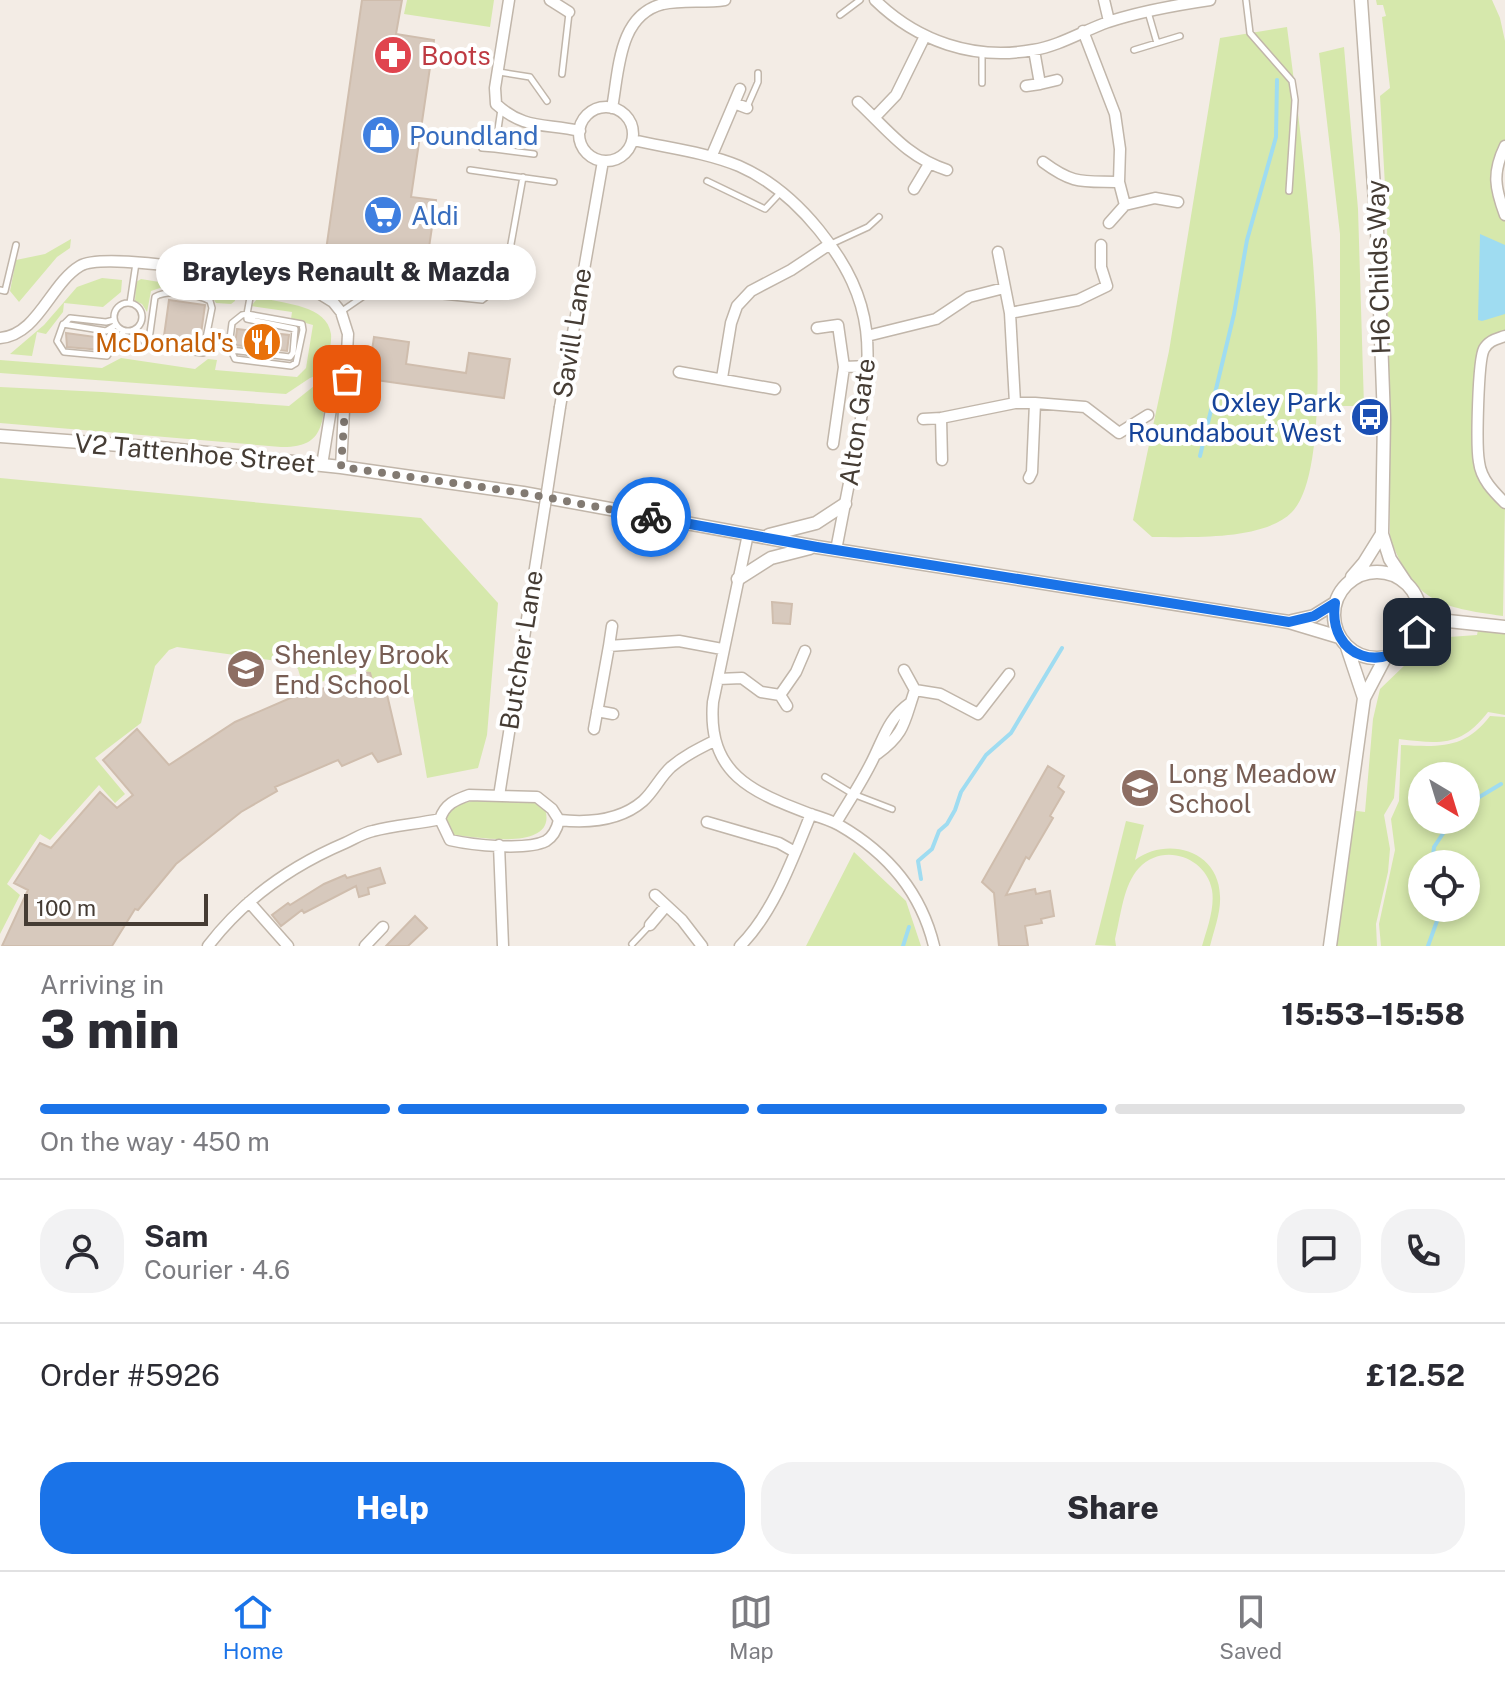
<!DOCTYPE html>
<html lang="en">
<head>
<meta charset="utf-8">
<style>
	:root { --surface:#fff; --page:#f2f2f3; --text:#2b2b33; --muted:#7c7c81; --line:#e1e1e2; --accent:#1a73e8 }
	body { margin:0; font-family:"Public Sans",sans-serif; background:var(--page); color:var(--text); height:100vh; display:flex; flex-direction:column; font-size:30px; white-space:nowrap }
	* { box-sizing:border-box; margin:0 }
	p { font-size:26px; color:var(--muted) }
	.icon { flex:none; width:44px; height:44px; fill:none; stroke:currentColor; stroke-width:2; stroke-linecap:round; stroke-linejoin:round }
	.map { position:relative; height:946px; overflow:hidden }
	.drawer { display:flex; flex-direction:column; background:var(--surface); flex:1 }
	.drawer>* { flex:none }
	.needle { width:52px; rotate:142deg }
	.buttons { position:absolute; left:1408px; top:762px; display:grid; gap:16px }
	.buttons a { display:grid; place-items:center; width:72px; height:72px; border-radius:50%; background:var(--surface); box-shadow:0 4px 12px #0003; font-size:40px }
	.scale { position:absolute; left:24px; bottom:20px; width:184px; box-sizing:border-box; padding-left:8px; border:4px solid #453c34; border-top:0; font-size:22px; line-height:28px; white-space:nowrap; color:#453c34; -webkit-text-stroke:6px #fff; paint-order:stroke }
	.pin { position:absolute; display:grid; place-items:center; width:68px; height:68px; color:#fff; margin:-34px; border-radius:16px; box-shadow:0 4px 12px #0006 }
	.courier { position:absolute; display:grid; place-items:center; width:80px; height:80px; margin:-40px; border:6px solid #1a73e8; border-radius:50%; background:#fff; color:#222; box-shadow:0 2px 10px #0007 }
	.bubble { position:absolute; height:56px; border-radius:28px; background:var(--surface); box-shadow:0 4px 12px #0003; font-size:26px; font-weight:800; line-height:56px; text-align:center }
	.head em { font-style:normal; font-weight:800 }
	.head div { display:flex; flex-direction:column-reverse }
	.head { display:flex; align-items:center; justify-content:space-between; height:136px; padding:0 40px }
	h1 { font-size:52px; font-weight:800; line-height:60px }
	.bar { display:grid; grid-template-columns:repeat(4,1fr); gap:12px 8px; align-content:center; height:96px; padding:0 40px }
	.bar i { height:10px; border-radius:6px; background:var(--line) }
	.bar .selected { background:var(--accent) }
	.bar p { grid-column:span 4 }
	.line { display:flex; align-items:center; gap:20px; padding:0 40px; border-top:2px solid var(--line) }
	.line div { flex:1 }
	.round { display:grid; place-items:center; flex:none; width:84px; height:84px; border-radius:32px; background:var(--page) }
	.action { display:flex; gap:16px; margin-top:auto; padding:16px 40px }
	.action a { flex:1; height:92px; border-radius:32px; background:var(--accent); color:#fff; font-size:32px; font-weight:800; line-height:92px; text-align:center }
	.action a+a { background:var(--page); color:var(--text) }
	.tab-bar { display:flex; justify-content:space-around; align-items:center; height:112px; border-top:2px solid var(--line); background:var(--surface); font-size:22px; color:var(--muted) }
	.tab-bar a { display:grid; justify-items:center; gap:4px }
	.tab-bar .selected { color:var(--accent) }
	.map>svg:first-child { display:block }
	.green { fill:#d6e8ac; fill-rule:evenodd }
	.water { fill:#9fdcf1 }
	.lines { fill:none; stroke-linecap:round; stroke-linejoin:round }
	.stream { stroke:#9fdcf1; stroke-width:4 }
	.building { fill:#d7c9bd; stroke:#cfbdad; stroke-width:2 }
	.service-casing { stroke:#c1b6aa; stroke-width:8 }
	.minor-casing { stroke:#c1b6aa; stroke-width:13 }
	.tertiary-casing { stroke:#c1b6aa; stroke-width:15 }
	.service { stroke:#fff; stroke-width:5 }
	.minor { stroke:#fff; stroke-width:10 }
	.tertiary { stroke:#fff; stroke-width:12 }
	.minor-bridge-casing { stroke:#c1b6aa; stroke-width:13; stroke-linecap:butt }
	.minor-bridge { stroke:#fff; stroke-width:10 }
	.done { stroke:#827a72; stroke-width:8; stroke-dasharray:0 14.4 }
	.route { stroke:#1a73e8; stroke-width:10 }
	.labels { text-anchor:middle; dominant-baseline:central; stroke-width:8; stroke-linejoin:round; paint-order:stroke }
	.health-label { font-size:26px; fill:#be3a42; stroke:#fff; text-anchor:start }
	.shop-label { font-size:26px; fill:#366cbe; stroke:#fff; text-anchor:start }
	.street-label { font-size:26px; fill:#453c34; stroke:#fff }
	.food-label { font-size:26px; fill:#c56008; stroke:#fff; text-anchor:end }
	.transit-label { font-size:26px; fill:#164399; stroke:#fff; text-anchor:end }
	.education-label { font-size:26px; fill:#785e54; stroke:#fff; text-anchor:start }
</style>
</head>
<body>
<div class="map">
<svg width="1505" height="946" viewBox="0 0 1505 946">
	<rect width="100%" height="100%" fill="#f3ece5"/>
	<!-- green -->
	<path class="green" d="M407 0H494L490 27 404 14Z
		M1376 0H1492L1500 18 1505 41V146L1496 165 1505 215V336L1482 352 1479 463 1505 503 1503 616C1440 607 1415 603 1390 538L1387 222 1380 96 1390 88 1382 17 1386 16 1383 5H1377Z
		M1287 27C1298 111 1347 456 1292 512 1264 541 1190 537 1152 537L1133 520 1169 351 1220 38Z
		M1344 47 1358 209 1364 406H1340V234L1319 53Z
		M71 239 70 248 57 257 19 302 10 291 16 260 45 254Z
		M102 278 122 280 121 292 103 307 64 303 63 312 46 334 37 332 32 356 10 354 44 325 77 287Z
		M141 279 234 294 235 301 231 304 216 303 210 294 160 288 151 291 147 312 142 304 135 301 136 282Z
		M262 298C285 304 327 305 331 334 332 346 327 360 325 372L310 378 286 394 0 373V360L102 368 121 358 195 369 208 359 217 360 215 370 297 377 306 368 313 325 291 319 292 312 251 306 257 299Z
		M327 384C322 420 327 448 281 447L0 423V387L102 392 289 406 314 386Z
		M0 478 421 518 498 603 487 735 478 768 427 778 411 684 406 680 372 682 367 671 303 686 298 669 291 663 177 647 169 650 155 666 141 723 95 758 125 794 115 803 99 785 50 840 40 834 7 884 20 895 0 934Z
		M1479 625 1505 627V715L1488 712C1461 747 1440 744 1399 739L1394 798 1384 815 1390 849 1388 872 1376 924 1377 946H1330L1349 810 1365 812 1373 719 1380 689 1406 664 1449 637 1477 635Z
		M1490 716 1505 717V946H1381L1379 924 1395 850 1391 819 1399 801 1401 745C1440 747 1465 749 1490 716ZM1422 776H1466V820H1422ZM1422 864H1466V908H1422Z
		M473 801 535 802 544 806C562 853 478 837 454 835L446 826V814L451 806Z
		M1126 821 1144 825 1135 860C1167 836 1219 850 1220 896 1221 912 1214 930 1210 946H1202C1207 929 1215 908 1212 890 1206 857 1163 842 1139 868 1123 885 1121 916 1115 939L1116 946 1095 945Z
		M854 852 906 901 921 946H806Z"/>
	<!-- water -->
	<path class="water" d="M1480 234 1505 245V314L1482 321 1478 320Z"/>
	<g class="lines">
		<!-- stream -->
		<path class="stream" d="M1200 456 1234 314 1247 240 1276 137 1277 80
			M1466 805 1501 784
			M1432 864 1434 847 1452 820
			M921 879 918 861 932 849 939 831 947 824 955 810 961 792 986 755 1011 733 1062 648
			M903 946 909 927
			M1428 946 1437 921 1438 908"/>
	</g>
	<!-- building -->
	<path class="building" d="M362 0H402L396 34 434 40 411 197 436 200 423 288 322 278Z
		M169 300 205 305 200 341 164 336Z
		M237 329 289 335 287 351 235 345Z
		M66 333 103 338 101 350 67 347Z
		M374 337 409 342 406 364 466 373 469 353 510 359 504 398 368 379Z
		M772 602 792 604 790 624 773 623Z
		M359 672 370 673 374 686H385L401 754 378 762 372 753 342 766 338 760 275 787 277 791 241 812 176 864 138 910 135 909 112 946H2L28 890 14 883 40 843 51 848 100 792 117 808 133 795 103 760 137 729 169 765 235 722 295 696 359 679Z
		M1048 766 1064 776 1058 787 1064 792 1050 816 1053 818 1029 859 1026 857 1006 895 1035 889 1036 894 1050 891 1054 916 1041 919 1042 923 1025 926 1028 946H999L994 893 982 882Z
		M380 868 385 883 368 888 369 894 359 897 356 886 304 913 302 910 281 926 272 915 288 903 290 905 324 884 345 875 347 878Z
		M415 916 427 928 408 946H386Z"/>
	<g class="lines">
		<defs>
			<path id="service" d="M1246 0 1250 33 1292 81 1295 100 1289 191
				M1148 12 1157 43
				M840 15 860 0
				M1134 50 1180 36
				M499 72 530 77 547 101
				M562 74 569 13
				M982 83V54
				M747 107 758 82V73
				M501 109 495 149 534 154
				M482 148 495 149
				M470 170 554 182
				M707 181 765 209 780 193
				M831 244 868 227 879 217
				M0 290 5 291 16 245
				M114 317a14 14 0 1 1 28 0a14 14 0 1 1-28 0Z
				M130 303 136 263
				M342 311 374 289 482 300 504 283 523 177
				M247 314 302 324 303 330 296 363 291 366 235 359 229 346 232 323 242 315Z
				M247 314 253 281
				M64 324 70 318 106 322 114 320
				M116 325 106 331 63 324 57 341 64 352 107 356 124 331
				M135 329 148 347 203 353 212 308 210 301C196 294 168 289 155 297L148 347
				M231 350 290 357 293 353 295 329 247 319V314
				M825 777 853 794 892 809
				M632 944 649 926"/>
			<path id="minor" d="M509 0 495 88 496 104C524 130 545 123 580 131
				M550 0 569 12
				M875 0C917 41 974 61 1033 50 1059 46 1083 31 1108 22 1141 11 1176 5 1210 0
				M1104 0 1109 21
				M1083 31 1115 114 1120 149 1119 182 1125 205 1109 223
				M1034 50 1040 84 1057 80
				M1026 86 1040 84
				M858 102C888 130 907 157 947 170
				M734 103 747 108
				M579 134a27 27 0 1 1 54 0a27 27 0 1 1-54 0Z
				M612 108C619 71 618 15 663 4 682 0 705 3 725 0
				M875 117 896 95 925 36
				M633 140C668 148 705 152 739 166 771 180 797 203 819 230 878 303 873 354 857 442 850 478 843 514 836 550
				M1505 146C1492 173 1495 188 1505 215
				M712 155 740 89
				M1043 162C1074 185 1082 181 1119 182
				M914 189 929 164
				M1125 205 1155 198 1178 202
				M998 252 1010 313 1015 403
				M1010 313 1078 300 1107 286 1101 267V245
				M817 328 838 325 844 367
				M867 336 936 319 969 297 1004 288
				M1505 336C1497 339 1489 340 1484 349 1478 360 1476 446 1479 462 1481 479 1493 491 1505 503
				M0 338C38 335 50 284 80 266 108 249 284 283 320 294L333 302 341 312 348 334 341 467
				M679 372 775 389
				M722 378 731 323 737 306 751 291 791 270 830 244
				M560 407 603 161
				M941 418 942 460
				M923 419 941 418 1015 403H1035L1085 407 1119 433 1148 415
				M833 444 844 367 869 366
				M322 465 336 378 344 361
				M1029 478 1032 472 1035 403
				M748 534 713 702C707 774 752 792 810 814 820 817 830 820 839 825 886 852 921 892 934 946
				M612 626 609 646 679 641 722 649
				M718 679 742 678 761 692 780 695 787 706
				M915 690 940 694 978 714 1009 674
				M780 695 796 672 805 651
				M597 711 613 714
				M594 729 609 646
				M877 754C906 733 904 721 915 690L904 670
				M469 795 537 797 552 809 559 820C557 829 554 836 546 841 526 851 472 845 450 840L440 819C445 804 455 800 469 795Z
				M499 796 545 505
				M559 820C587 823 620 821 643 801 654 791 660 777 671 767 684 756 698 749 714 741
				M707 822 779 843 795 852
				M836 823C849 801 864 779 875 755 885 734 890 717 910 703
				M499 845 503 946
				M655 895 682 920 702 946
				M249 902 288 946
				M650 925 666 906
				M208 946C244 899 291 866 345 843 354 839 363 833 373 831 395 825 418 824 440 819
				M365 946 383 927
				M740 946C774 912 793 858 811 814"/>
			<path id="tertiary" d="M1361 0 1377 230 1384 419 1382 534 1390 559 1406 583
				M0 436 160 448 341 467 523 493 817 547 1289 622 1339 637
				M769 535 816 523 845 504
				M1334 615a43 43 0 1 1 86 0a43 43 0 1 1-86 0Z
				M1352 577 1364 563 1382 534
				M738 579 771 558 810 548
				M1420 618 1505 627
				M1292 621 1314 616 1335 603
				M1347 647 1364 698
				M1330 946 1364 698 1385 658"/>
		</defs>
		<!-- service casing -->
		<use href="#service" class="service-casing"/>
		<!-- minor casing -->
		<use href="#minor" class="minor-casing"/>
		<!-- tertiary casing -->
		<use href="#tertiary" class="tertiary-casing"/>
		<!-- service -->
		<use href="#service" class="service"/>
		<!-- minor -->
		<use href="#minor" class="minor"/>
		<!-- tertiary -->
		<use href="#tertiary" class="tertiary"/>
		<defs>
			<path id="minor-bridge" d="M545 505 560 407"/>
		</defs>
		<!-- minor-bridge casing -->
		<use href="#minor-bridge" class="minor-bridge-casing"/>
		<!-- minor-bridge -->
		<use href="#minor-bridge" class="minor-bridge"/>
	</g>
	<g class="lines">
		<!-- done -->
		<path class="done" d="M347 379 341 467 523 493 651 517"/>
		<!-- route -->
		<path class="route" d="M651 517 817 547 1289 622 1314 616 1335 603C1327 658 1387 678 1417 632"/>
	</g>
	<!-- icons -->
	<defs>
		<symbol id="pharmacy-disc" viewBox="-11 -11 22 22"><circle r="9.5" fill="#e0444e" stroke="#fff"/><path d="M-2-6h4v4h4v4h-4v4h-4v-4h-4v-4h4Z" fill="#fff"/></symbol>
		<symbol id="shop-disc" viewBox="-11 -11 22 22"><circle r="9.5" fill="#3f7fe0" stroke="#fff"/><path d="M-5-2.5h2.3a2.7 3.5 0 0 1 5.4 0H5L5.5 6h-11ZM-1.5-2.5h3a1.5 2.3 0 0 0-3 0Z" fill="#fff"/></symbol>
		<symbol id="supermarket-disc" viewBox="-11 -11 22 22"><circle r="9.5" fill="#3f7fe0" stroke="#fff"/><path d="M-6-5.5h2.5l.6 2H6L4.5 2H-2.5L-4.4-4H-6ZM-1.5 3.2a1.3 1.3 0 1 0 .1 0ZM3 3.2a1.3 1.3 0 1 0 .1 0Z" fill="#fff"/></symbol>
		<symbol id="restaurant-disc" viewBox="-11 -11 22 22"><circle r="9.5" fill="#e8710a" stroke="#fff"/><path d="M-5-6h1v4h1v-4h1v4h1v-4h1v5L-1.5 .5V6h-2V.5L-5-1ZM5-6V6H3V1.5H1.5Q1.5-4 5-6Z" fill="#fff"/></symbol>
		<symbol id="bus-disc" viewBox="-11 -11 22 22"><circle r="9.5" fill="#1a4fb4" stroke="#fff"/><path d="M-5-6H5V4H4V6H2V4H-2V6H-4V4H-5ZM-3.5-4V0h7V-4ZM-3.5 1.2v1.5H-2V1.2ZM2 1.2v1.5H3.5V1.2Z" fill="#fff"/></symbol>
		<symbol id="school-disc" viewBox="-11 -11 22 22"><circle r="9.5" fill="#8d6e63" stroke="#fff"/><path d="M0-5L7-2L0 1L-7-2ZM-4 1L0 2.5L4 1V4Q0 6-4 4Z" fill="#fff"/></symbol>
	</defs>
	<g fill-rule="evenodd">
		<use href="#pharmacy-disc" x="371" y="33" width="44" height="44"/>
		<use href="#shop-disc" x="359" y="113" width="44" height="44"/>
		<use href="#supermarket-disc" x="361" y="193" width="44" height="44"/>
		<use href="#restaurant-disc" x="240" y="320" width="44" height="44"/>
		<use href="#bus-disc" x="1348" y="395" width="44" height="44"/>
		<use href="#school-disc" x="224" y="647" width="44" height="44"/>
		<use href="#school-disc" x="1118" y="766" width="44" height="44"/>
	</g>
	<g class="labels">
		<!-- health labels -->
		<g class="health-label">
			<text x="421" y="55">Boots</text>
		</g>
		<!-- shop labels -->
		<g class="shop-label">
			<text x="409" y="135">Poundland</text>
			<text x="411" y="215">Aldi</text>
		</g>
		<!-- street labels -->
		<g class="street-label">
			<text transform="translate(1378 267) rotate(-92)">H6 Childs Way</text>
			<text transform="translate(572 333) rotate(-81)">Savill Lane</text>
			<text transform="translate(857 422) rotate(-82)">Alton Gate</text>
			<text transform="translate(195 453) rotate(5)">V2 Tattenhoe Street</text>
			<text transform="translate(521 650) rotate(-81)">Butcher Lane</text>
		</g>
		<!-- food labels -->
		<g class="food-label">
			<text x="234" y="342">McDonald's</text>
		</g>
		<!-- transit labels -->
		<g class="transit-label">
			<text x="1342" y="402">Oxley Park<tspan x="1342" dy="30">Roundabout West</tspan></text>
		</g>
		<!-- education labels -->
		<g class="education-label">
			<text x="274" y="654">Shenley Brook<tspan x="274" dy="30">End School</tspan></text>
			<text x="1168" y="773">Long Meadow<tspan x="1168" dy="30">School</tspan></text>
		</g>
	</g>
</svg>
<div class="buttons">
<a><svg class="needle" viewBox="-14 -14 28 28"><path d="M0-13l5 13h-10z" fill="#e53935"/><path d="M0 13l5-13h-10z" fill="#7c7c81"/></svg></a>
<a><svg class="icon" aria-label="locate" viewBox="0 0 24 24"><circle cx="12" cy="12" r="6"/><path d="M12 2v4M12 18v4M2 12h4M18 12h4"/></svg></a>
</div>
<div class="scale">100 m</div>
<div class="pin" style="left:347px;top:379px;background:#ea580c"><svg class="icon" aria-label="bag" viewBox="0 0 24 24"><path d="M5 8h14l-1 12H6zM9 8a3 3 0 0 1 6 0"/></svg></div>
<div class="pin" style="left:1417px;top:632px;background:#1f2937"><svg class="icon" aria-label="home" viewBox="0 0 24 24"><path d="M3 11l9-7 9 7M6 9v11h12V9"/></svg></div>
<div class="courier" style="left:651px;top:517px"><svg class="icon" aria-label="bike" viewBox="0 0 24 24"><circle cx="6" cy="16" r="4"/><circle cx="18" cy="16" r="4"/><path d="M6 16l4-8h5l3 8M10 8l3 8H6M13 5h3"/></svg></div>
<div class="bubble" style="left:156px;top:244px;width:380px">Brayleys Renault &amp; Mazda</div>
</div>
<section class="drawer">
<div class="head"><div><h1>3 min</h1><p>Arriving in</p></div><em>15:53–15:58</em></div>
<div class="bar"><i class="selected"></i><i class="selected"></i><i class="selected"></i><i></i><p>On the way · 450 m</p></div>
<div class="line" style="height:144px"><a class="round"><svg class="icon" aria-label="person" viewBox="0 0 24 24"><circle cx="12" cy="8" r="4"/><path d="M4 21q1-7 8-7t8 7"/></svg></a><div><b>Sam</b><p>Courier · 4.6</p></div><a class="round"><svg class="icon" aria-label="chat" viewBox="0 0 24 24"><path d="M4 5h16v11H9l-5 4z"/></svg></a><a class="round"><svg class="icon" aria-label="phone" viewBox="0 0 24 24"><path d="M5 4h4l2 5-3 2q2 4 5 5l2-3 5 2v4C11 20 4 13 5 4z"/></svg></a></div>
<div class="line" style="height:104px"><div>Order #5926</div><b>£12.52</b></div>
<div class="action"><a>Help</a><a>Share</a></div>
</section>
<nav class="tab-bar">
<a class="selected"><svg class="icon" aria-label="home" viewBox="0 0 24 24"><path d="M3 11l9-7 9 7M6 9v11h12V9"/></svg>Home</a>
<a><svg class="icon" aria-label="map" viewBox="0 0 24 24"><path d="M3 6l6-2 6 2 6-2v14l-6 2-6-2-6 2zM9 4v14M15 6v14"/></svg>Map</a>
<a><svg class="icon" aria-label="saved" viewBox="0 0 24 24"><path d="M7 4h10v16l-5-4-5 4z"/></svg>Saved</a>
</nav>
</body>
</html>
